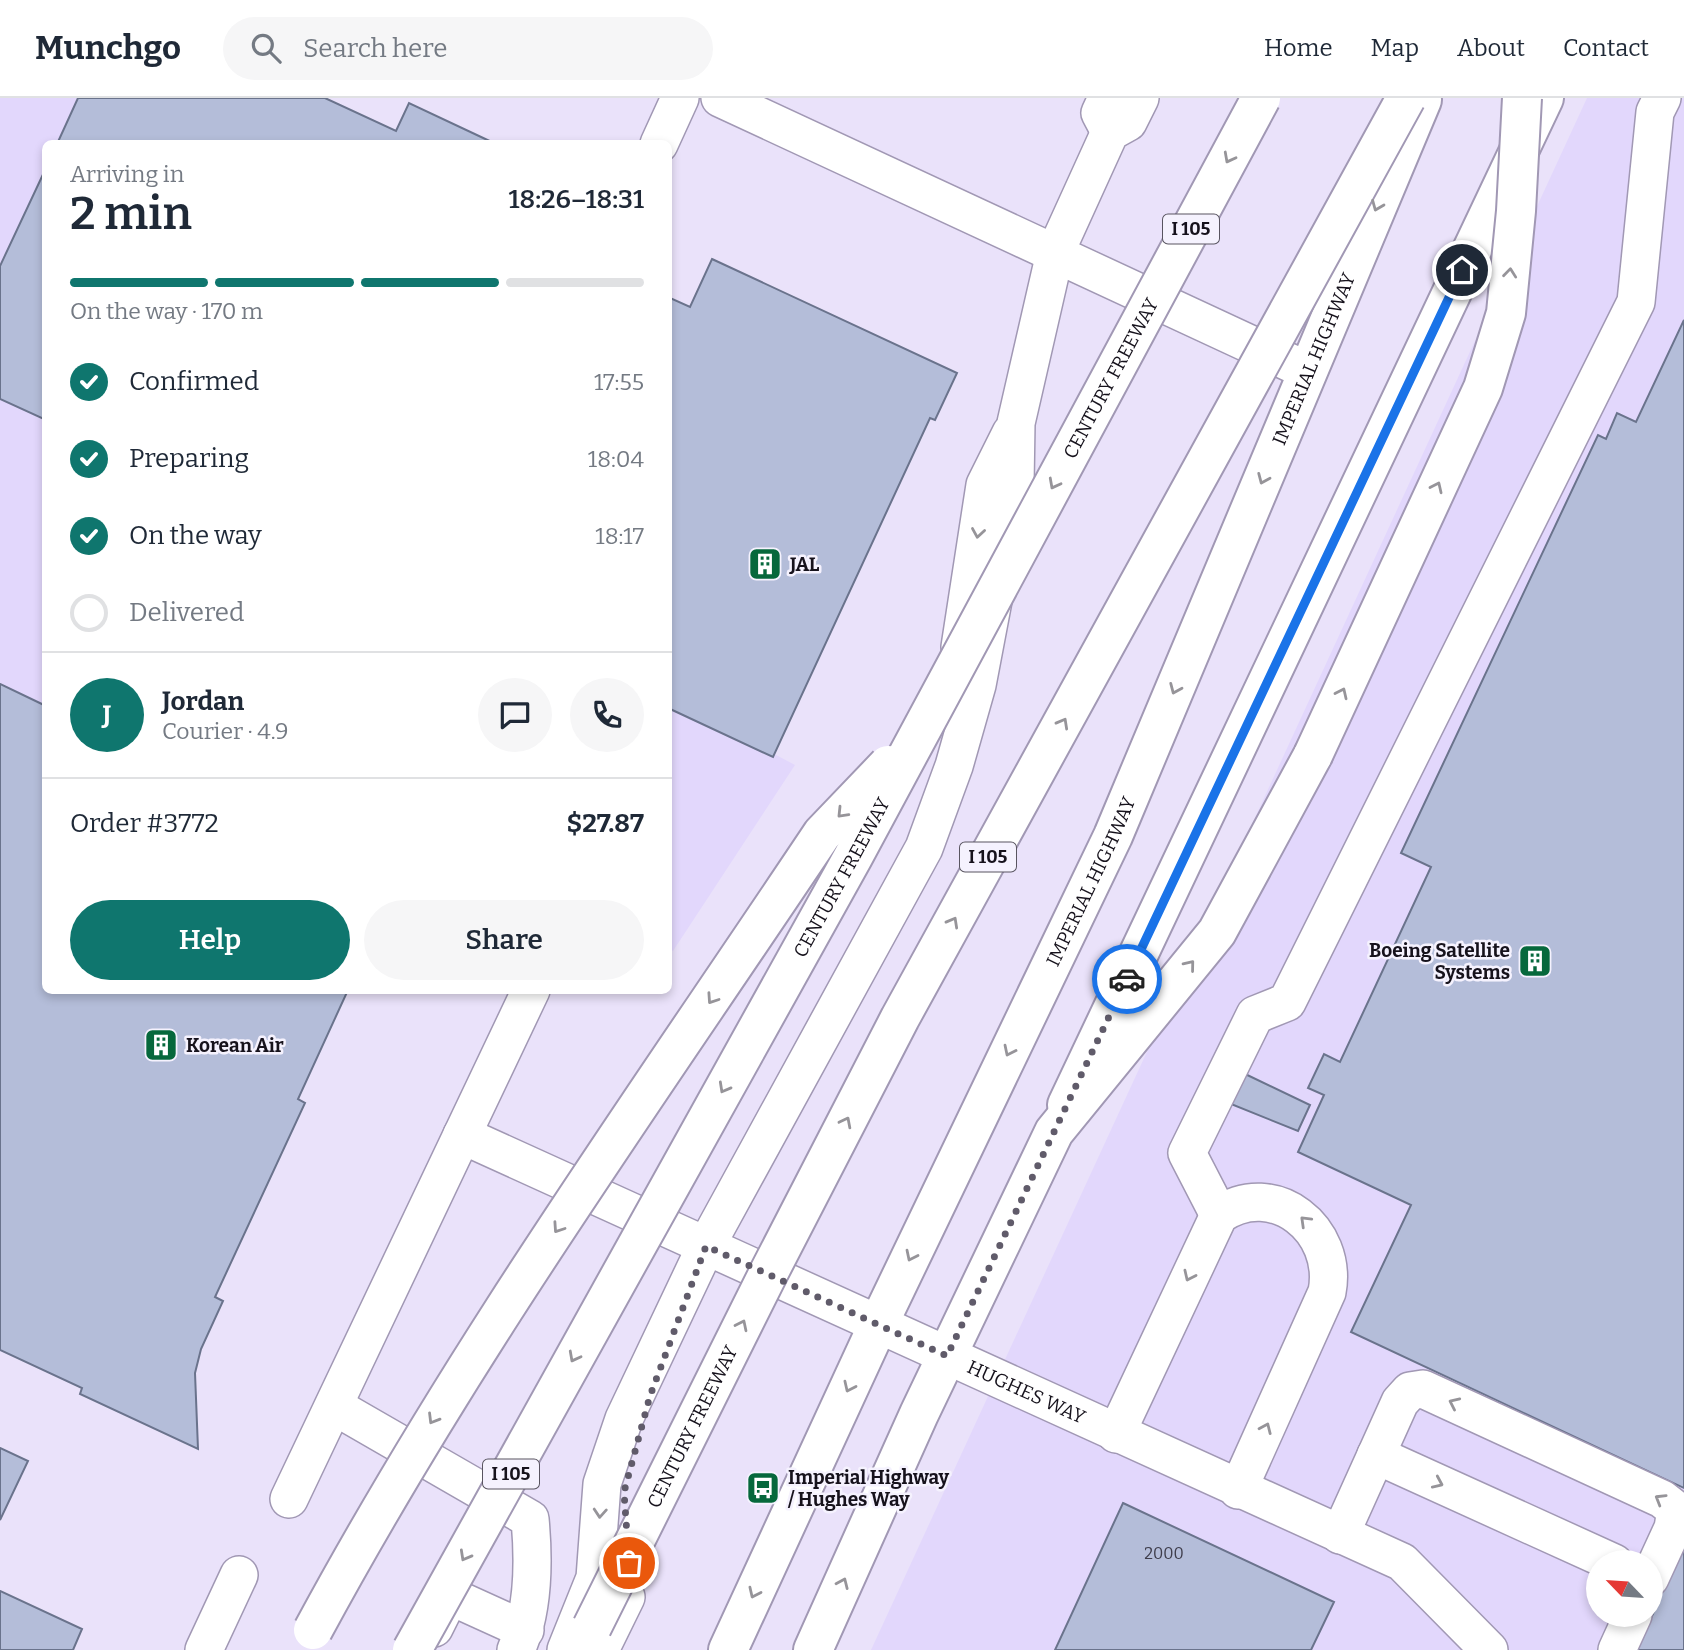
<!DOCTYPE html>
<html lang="en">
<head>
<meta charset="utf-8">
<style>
	:root { --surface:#fff; --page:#f6f6f7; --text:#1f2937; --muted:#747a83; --line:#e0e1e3; --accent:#0f766e }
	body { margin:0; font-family:Bitter,serif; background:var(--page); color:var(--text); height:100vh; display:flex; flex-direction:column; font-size:26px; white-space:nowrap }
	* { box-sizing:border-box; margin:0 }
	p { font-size:23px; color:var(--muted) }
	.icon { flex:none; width:38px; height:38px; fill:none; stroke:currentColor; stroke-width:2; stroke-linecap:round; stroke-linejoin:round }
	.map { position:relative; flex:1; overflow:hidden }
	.side { position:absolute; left:42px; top:42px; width:630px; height:854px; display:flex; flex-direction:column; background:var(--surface); border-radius:10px; box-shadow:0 4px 10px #0003 }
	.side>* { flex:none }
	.needle { width:46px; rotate:295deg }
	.buttons { position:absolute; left:1586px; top:1452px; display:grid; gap:14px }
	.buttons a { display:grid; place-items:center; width:77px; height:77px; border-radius:50%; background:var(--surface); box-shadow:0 4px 10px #0003; font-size:35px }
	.pin { position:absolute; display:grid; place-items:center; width:60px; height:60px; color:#fff; margin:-30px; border:4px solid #fff; border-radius:50%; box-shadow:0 2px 7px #0007 }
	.courier { position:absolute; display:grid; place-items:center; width:70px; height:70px; margin:-35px; border:5px solid #1a73e8; border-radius:50%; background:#fff; color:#222; box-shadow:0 2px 9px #0007 }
	.summary em { font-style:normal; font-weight:600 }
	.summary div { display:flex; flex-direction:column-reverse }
	.summary { display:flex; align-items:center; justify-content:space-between; height:119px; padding:0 28px }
	h1 { font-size:46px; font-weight:600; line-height:52px }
	.bar { display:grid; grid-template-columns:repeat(4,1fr); gap:10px 7px; align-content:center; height:84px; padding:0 28px }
	.bar i { height:9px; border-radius:5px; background:var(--line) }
	.bar .active { background:var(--accent) }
	.bar p { grid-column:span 4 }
	.line { display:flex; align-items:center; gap:18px; padding:0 28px; border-top:2px solid var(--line) }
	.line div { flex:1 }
	.round { display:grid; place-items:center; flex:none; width:74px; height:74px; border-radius:37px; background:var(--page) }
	ol { padding:0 28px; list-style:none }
	li { display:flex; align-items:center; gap:21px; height:77px }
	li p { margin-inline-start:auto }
	li .icon { padding:7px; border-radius:50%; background:var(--accent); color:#fff; stroke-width:4 }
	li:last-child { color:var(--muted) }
	li i { width:38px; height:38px; border:4px solid var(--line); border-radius:50% }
	.primary-button { display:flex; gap:14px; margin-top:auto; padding:14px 28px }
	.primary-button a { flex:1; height:80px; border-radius:42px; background:var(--accent); color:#fff; font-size:28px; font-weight:600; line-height:80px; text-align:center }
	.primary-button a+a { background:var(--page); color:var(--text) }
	header { display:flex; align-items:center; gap:42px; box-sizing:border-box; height:98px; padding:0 35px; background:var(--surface); border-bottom:2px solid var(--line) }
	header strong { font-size:33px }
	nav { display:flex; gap:38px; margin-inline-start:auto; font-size:24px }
	.search { width:490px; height:63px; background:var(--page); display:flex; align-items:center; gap:18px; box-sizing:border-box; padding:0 24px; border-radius:38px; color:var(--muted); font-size:26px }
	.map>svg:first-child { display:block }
	.built { fill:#e2d7fc; fill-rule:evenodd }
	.building { fill:#b4bdd9; stroke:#6a738c; stroke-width:2 }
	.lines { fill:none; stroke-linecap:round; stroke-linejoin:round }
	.minor-casing { stroke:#a198b4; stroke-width:40 }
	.major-casing { stroke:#a198b4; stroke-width:42 }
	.highway-casing { stroke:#a198b4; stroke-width:42 }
	.minor { stroke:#fff; stroke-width:37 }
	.major { stroke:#fff; stroke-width:38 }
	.highway { stroke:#fff; stroke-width:38 }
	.highway-bridge-casing { stroke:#a198b4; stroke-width:42; stroke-linecap:butt }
	.highway-bridge { stroke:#fff; stroke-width:38 }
	.oneway { stroke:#969499 }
	.done { stroke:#605b6a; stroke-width:7; stroke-dasharray:0 12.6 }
	.route { stroke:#1a73e8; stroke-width:9 }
	.labels { text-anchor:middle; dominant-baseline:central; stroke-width:5; stroke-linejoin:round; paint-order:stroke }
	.number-label { font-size:16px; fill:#3e3d4b }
	.shield { fill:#f5f2fe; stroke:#595560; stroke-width:2 }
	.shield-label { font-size:18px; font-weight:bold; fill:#16121c }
	.street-label { font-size:19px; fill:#16121c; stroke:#f5f2fe }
	.poi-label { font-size:19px; font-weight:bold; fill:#16121c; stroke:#f5f2fe; text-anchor:start }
</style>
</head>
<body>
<header>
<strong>Munchgo</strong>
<div class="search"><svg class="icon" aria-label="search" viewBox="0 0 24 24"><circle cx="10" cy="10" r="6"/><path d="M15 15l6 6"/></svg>Search here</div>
<nav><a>Home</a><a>Map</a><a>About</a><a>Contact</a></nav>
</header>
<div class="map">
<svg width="1684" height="1552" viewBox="0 0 1684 1552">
	<rect width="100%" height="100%" fill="#eae2fa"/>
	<!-- built -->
	<path class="built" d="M0 0H99L78 45 46 46 45 118 0 217Z
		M1587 0H1684V1552H871ZM1598 1465H1650V1517H1598Z
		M0 293 45 313 46 892 0 1044Z
		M669 600 795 667 673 853 669 851Z"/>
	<!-- building -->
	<path class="building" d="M78 0H325L396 33 409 5 496 46H57Z
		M46 70V322L0 301V168Z
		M712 161 957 275 935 322 930 320 773 659 668 610V199L690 209Z
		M1684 222V1390L1351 1234 1411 1107 1298 1054 1324 997 1308 990 1324 956 1340 964 1431 769 1401 755 1598 337 1606 341 1617 315 1636 324Z
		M0 586 46 608V892H348L298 1001 305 1005 215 1199 223 1203 201 1251 195 1275 198 1351 80 1296 82 1290 0 1252Z
		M1241 974 1310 1007 1298 1033 1226 1004Z
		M0 1350 28 1363 0 1422Z
		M1123 1405 1334 1504 1311 1552H1055Z
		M1684 1448V1552H1636L1658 1505 1651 1502Z
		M0 1493 82 1531 73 1552H0Z"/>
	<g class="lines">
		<defs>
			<g id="minor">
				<path d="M720 0 1308 273"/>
				<path d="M1107 0 1100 15 1110 34"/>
				<path d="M659 46 680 0"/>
				<path d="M960 549 985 387 1011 335"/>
				<path id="s1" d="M462 1037 1402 1464 1489 1552"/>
				<path d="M1219 1117 1187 1055 1255 917 1287 904 1636 204 1655 14 1662 0"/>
				<path d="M334 1308 530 1421C534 1464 534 1513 516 1552"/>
				<path d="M1116 1336 1219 1117C1274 1079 1339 1132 1327 1194L1238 1392"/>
				<path d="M1376 1357 1614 1465"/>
				<path d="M289 1401 531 892"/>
				<path d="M1340 1437 1400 1304 1410 1293 1423 1291 1662 1401 1676 1412 1673 1430 1650 1480"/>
				<path d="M434 1530 450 1498 525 1532"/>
				<path d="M204 1552 239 1477"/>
				<path d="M566 1552 595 1480 602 1386 624 1321 706 1148 924 750 954 668 977 587 1015 387 1016 325 1055 155 1110 34 1128 24 1140 0"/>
				<path d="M600 1552 626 1499"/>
				<path d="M1617 1552 1633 1517"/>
			</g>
			<g id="major">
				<path d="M1067 1007 1544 0"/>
				<path id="s2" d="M728 1552 878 1227 1113 738 1422 2"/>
			</g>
			<path id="highway" d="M813 1552 919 1316 1054 1034 1217 834 1313 657"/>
		</defs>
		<!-- minor casing -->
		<use href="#minor" class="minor-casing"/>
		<!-- major casing -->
		<use href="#major" class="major-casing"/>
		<!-- highway casing -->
		<use href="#highway" class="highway-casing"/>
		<!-- minor -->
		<use href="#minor" class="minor"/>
		<!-- major -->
		<use href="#major" class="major"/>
		<!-- highway -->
		<use href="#highway" class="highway"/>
		<defs>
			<g id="highway-bridge">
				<path d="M1313 657 1483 290 1506 215 1516 113 1522 0"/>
				<path id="s3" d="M592 1529 769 1174 900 920 1406 0"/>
				<path d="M313 1532C463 1254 647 998 822 736L888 667"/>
				<path id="s4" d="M412 1552 853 759 1261 0"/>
			</g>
		</defs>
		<!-- highway-bridge casing -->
		<use href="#highway-bridge" class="highway-bridge-casing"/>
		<!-- highway-bridge -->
		<use href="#highway-bridge" class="highway-bridge"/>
	</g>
	<!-- one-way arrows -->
	<defs><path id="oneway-chevron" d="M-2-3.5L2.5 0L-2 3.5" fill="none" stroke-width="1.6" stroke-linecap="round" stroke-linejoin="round" transform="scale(1.75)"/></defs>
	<g class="oneway">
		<use href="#oneway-chevron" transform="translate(1229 60) rotate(118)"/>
		<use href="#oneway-chevron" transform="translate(1377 108) rotate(112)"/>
		<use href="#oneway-chevron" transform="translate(1510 175) rotate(-84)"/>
		<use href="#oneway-chevron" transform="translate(1263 381) rotate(113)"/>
		<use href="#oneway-chevron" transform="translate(1054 386) rotate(118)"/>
		<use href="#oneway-chevron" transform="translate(1437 389) rotate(-65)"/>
		<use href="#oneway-chevron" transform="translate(978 435) rotate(99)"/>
		<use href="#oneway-chevron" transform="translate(1175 591) rotate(113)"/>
		<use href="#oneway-chevron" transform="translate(1342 595) rotate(-65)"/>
		<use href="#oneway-chevron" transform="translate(1063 625) rotate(-61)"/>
		<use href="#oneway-chevron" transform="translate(842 715) rotate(134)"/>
		<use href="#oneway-chevron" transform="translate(953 824) rotate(-61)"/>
		<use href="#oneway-chevron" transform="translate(1190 867) rotate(-51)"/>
		<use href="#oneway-chevron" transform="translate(712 901) rotate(124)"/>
		<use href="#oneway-chevron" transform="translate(1009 953) rotate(116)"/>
		<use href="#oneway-chevron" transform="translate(724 990) rotate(119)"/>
		<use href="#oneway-chevron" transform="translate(846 1024) rotate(-63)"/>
		<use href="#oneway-chevron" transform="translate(1305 1123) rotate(-136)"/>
		<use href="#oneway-chevron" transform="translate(558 1130) rotate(124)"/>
		<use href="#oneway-chevron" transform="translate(911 1158) rotate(116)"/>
		<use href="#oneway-chevron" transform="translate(1189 1178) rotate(115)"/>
		<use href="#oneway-chevron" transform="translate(742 1227) rotate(-64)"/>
		<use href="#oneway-chevron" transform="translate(574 1259) rotate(118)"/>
		<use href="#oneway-chevron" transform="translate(849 1289) rotate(115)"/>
		<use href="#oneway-chevron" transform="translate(1454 1305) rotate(-155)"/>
		<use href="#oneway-chevron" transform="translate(433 1321) rotate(121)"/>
		<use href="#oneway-chevron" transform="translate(1266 1330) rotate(-66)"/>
		<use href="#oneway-chevron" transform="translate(1438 1385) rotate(24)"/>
		<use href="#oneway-chevron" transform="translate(1660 1401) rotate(-149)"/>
		<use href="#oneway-chevron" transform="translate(600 1415) rotate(94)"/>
		<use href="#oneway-chevron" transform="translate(465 1458) rotate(119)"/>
		<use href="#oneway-chevron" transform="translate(843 1485) rotate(-66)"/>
		<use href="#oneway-chevron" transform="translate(754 1495) rotate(115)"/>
	</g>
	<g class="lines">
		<!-- done -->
		<path class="done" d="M629 1465 624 1394 650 1298 706 1148 947 1258 1127 881"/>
		<!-- route -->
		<path class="route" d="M1127 881 1462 172"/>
	</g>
	<!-- icons -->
	<defs>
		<symbol id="building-square" viewBox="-11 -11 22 22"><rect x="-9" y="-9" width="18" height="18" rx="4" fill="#06683c" stroke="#f5f2fe"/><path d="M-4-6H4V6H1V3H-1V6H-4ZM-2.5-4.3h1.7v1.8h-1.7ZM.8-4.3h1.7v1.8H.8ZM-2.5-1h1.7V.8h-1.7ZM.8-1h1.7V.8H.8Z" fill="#fff"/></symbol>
		<symbol id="bus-square" viewBox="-11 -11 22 22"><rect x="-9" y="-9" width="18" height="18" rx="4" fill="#06683c" stroke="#f5f2fe"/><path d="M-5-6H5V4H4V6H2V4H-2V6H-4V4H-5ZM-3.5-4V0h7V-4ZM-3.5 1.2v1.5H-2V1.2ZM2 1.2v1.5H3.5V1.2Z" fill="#fff"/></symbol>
	</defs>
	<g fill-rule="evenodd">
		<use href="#building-square" x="746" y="447" width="38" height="38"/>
		<use href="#building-square" x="1516" y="844" width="38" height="38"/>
		<use href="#building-square" x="142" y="928" width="38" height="38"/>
		<use href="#bus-square" x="744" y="1371" width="38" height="38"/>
	</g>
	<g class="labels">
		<!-- number labels -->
		<g class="number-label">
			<text x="1164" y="1455">2000</text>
		</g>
		<!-- shield labels -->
		<g class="shield">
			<rect x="1163" y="116.5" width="56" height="29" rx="5"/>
			<rect x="960" y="744.5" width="56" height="29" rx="5"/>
			<rect x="483" y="1361.5" width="56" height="29" rx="5"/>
		</g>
		<g class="shield-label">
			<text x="1191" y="131">I 105</text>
			<text x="988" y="759">I 105</text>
			<text x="511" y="1376">I 105</text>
		</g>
		<!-- street labels -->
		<g class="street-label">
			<text stroke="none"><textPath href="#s2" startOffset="1418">IMPERIAL HIGHWAY</textPath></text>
			<text stroke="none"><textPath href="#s4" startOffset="1451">CENTURY FREEWAY</textPath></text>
			<text stroke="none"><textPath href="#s4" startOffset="884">CENTURY FREEWAY</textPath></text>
			<text stroke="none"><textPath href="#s2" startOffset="850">IMPERIAL HIGHWAY</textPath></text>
			<text stroke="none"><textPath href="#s1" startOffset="620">HUGHES WAY</textPath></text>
			<text stroke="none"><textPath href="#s3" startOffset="224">CENTURY FREEWAY</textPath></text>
		</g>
		<!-- poi labels -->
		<g class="poi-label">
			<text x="790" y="466">JAL</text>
			<text x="1510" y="852" text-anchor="end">Boeing Satellite<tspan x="1510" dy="22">Systems</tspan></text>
			<text x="186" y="947">Korean Air</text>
			<text x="788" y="1379">Imperial Highway<tspan x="788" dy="22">/ Hughes Way</tspan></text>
		</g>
	</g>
</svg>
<div class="buttons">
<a><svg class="needle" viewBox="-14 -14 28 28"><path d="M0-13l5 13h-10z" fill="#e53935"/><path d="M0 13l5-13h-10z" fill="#747a83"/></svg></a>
</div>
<div class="pin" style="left:629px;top:1465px;background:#ea580c"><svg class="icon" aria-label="bag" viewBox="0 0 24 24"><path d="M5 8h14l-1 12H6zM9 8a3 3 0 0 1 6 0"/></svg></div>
<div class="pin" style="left:1462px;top:172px;background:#1f2937"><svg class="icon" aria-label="home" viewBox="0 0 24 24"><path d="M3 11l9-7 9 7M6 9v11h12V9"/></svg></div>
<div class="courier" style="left:1127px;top:881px"><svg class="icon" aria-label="car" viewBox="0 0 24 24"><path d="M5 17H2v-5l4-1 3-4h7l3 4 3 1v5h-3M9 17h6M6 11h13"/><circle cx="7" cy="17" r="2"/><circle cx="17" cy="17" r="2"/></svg></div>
<section class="side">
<div class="summary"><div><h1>2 min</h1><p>Arriving in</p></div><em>18:26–18:31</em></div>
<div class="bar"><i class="active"></i><i class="active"></i><i class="active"></i><i></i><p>On the way · 170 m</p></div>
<ol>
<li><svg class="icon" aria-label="check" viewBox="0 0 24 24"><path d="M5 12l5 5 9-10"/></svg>Confirmed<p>17:55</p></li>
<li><svg class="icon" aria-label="check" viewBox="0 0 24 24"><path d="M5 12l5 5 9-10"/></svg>Preparing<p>18:04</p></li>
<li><svg class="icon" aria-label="check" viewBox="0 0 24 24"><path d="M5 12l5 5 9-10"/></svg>On the way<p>18:17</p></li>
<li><i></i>Delivered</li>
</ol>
<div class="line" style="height:126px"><b class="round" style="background:var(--accent);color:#fff">J</b><div><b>Jordan</b><p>Courier · 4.9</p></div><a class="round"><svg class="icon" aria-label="chat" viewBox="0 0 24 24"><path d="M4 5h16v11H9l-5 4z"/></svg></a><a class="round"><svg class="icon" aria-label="phone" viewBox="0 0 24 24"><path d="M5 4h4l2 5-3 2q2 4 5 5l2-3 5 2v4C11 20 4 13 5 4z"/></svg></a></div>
<div class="line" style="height:91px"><div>Order #3772</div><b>$27.87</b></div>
<div class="primary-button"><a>Help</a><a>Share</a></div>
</section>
</div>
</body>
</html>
